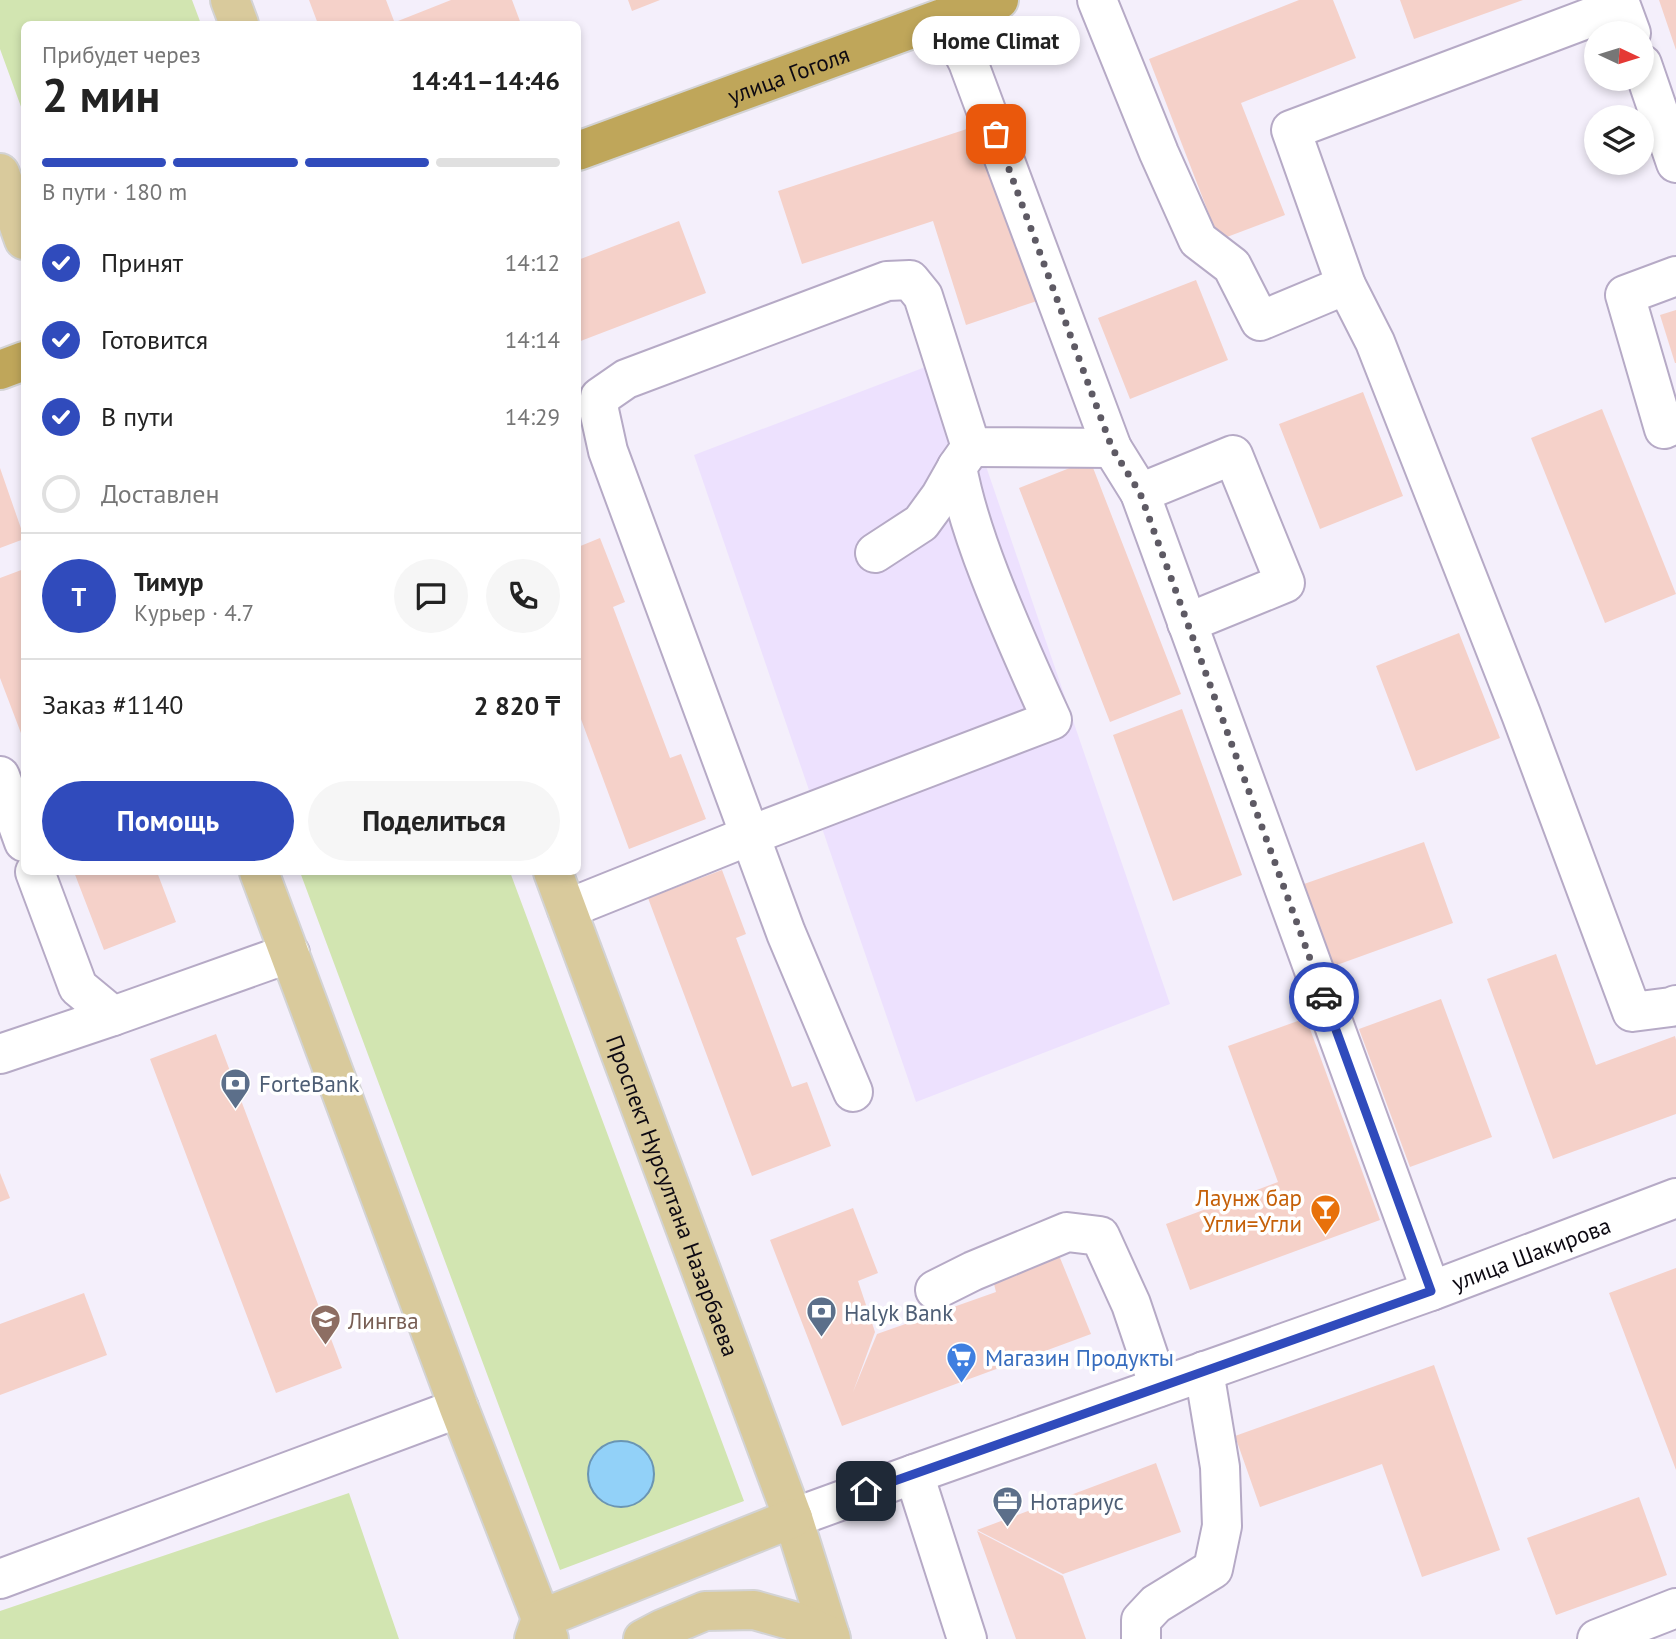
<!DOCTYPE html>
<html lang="ru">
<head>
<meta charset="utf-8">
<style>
	:root { --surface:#fff; --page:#f6f6f6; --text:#222; --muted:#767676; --line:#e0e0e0; --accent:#304bbc }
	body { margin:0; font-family:"PT Sans",sans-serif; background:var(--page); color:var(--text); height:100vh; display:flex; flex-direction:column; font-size:26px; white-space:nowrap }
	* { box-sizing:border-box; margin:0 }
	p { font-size:23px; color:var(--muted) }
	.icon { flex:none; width:38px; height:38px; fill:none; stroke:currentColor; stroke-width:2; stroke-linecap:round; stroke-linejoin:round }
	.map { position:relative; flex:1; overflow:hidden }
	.drawer { position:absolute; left:21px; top:21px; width:560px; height:854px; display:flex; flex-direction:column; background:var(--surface); border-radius:10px; box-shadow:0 4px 10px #0003 }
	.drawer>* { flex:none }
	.needle { width:46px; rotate:94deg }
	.buttons { position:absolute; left:1584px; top:21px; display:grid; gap:14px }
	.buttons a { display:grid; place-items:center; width:70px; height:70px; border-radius:50%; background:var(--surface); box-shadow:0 4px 10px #0003; font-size:35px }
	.pin { position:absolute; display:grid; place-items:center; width:60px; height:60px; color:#fff; margin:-30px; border-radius:14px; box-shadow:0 4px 10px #0006 }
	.courier { position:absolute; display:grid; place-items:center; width:70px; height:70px; margin:-35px; border:5px solid #304bbc; border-radius:50%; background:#fff; color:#222; box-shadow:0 2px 9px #0007 }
	.bubble { position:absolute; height:49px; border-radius:24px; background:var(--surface); box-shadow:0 4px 10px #0003; font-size:23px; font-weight:700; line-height:49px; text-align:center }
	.head em { font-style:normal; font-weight:700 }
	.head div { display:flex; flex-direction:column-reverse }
	.head { display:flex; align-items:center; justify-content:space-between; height:119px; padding:0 21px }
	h1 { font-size:46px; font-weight:700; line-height:52px }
	.bar { display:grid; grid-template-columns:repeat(4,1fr); gap:10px 7px; align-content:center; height:84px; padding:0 21px }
	.bar i { height:9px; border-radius:5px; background:var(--line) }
	.bar .selected { background:var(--accent) }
	.bar p { grid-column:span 4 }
	.line { display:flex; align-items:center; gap:18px; padding:0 21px; border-top:2px solid var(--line) }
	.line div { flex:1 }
	.round { display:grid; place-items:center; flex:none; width:74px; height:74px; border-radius:37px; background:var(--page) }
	ol { padding:0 21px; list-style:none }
	li { display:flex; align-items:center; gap:21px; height:77px }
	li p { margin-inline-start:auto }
	li .icon { padding:7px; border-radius:50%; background:var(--accent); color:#fff; stroke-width:4 }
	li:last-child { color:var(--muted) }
	li i { width:38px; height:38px; border:4px solid var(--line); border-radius:50% }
	.action { display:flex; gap:14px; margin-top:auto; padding:14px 21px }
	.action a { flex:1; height:80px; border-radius:42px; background:var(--accent); color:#fff; font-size:28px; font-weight:700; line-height:80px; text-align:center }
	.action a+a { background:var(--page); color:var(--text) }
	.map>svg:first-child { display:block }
	.built { fill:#ede1fe }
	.green { fill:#d2e5b1 }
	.water { fill:#92d1f8; stroke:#6a95b3; stroke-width:2 }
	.building { fill:#f5d1c9 }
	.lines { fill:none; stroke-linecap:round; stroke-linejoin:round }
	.minor-casing { stroke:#b6aac6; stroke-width:42 }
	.major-casing { stroke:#d3d3d4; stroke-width:42 }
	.highway-casing { stroke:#d3d3d4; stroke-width:42 }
	.minor { stroke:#fff; stroke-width:38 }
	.major { stroke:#d9ca9c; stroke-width:38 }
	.highway { stroke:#bfa65a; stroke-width:38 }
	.done { stroke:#5e5a64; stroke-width:7; stroke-dasharray:0 12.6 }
	.route { stroke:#304bbc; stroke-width:9 }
	.labels { text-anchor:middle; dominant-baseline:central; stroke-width:7; stroke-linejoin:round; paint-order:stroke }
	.street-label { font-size:23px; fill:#0d0912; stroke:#fff }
	.service-label { font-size:23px; fill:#4e5e75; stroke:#fff; text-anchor:start }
	.food-label { font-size:23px; fill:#c56008; stroke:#fff; text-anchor:end }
	.education-label { font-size:23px; fill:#785e54; stroke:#fff; text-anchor:start }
	.shop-label { font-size:23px; fill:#366cbe; stroke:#fff; text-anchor:start }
</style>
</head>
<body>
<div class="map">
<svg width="1676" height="1639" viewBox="0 0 1676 1639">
	<rect width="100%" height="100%" fill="#f4effb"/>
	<!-- built -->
	<path class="built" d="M949 358 1170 1004 916 1102 694 455Z"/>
	<!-- green -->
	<path class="green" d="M0 0H192L201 24H24V115L0 49Z
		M300 872H510L744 1501 560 1570Z
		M349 1493 399 1639H0V1611Z"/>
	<!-- water -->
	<path class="water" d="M588 1474a33 33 0 1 1 66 0a33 33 0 1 1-66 0Z"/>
	<!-- building -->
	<path class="building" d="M309 0H386L394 21 393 24H318Z
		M451 0H512L521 24H396L398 21Z
		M628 0H660L632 11Z
		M1299 0H1333L1356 58 1241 103 1285 215 1219 240 1149 59Z
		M1400 0H1523L1414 39Z
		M1659 0H1676V50Z
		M982 124 1040 300 966 325 933 221 802 264 778 191Z
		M679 221 706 293 578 342V260Z
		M1196 280 1228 360 1130 399 1098 318Z
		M1676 310V363H1675L1660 315Z
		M1363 392 1403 496 1320 529 1279 424Z
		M1602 409 1676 594 1605 623 1531 438Z
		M1090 460 1181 694 1110 722 1019 488Z
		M0 468 24 537V539L0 548Z
		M600 538 625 602 613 607 670 758 681 754 706 819 629 849 578 711V547Z
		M24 569V741L0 678V578Z
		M1459 633 1500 738 1416 771 1376 666Z
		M1182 709 1242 875 1173 901 1113 735Z
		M1424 842 1453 923 1334 966 1304 884Z
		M722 870 746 934 736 938 792 1087 807 1082 831 1146 752 1176 648 898Z
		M74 872H157L176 922 104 950Z
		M1556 954 1596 1065 1675 1036 1676 1040V1114L1553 1159 1487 979Z
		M1441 999 1492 1137 1410 1167 1359 1029Z
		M1306 1018 1380 1220 1190 1290 1166 1224 1278 1182 1228 1046Z
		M216 1034 342 1368 276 1393 150 1059Z
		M0 1173 10 1198 0 1202Z
		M853 1208 878 1273 858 1281 875 1332 853 1392 877 1334 996 1292 991 1272 1056 1248 1091 1334 842 1426 770 1240Z
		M1676 1268V1470L1609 1293Z
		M84 1293 107 1355 0 1395V1324Z
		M1434 1365 1500 1550 1422 1577 1382 1464 1260 1507 1235 1436Z
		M1156 1463 1181 1532 1063 1574 977 1530Z
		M1639 1497 1667 1575 1556 1615 1527 1538Z
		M977 1531 1063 1576 1086 1639H1016Z"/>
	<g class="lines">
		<defs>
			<g id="minor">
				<path d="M1097 0 1159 153 1198 240 1232 266 1260 321 1346 285"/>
				<path d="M945 17 968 62 1112 448 1140 493 1431 1291"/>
				<path d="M1631 33 1621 6 1291 130 1346 285 1375 342 1521 714 1632 1012 1671 1007 1676 1005"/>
				<path d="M1642 64 1676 163"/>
				<path d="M1676 276 1625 295 1664 429 1676 424"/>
				<path d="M1140 493 1233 455 1285 583 1187 623"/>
				<path d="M875 553 921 523 940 497 957 467"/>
				<path d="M0 776 24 842"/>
				<path d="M35 872 78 987 113 1016 290 953"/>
				<path d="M567 909 751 835 1052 720C1030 672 1009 625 990 576 976 540 964 505 957 467L971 447"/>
				<path d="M0 1054 113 1016"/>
				<path d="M853 1092 786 933 608 451 599 410 600 397 626 379 887 281 910 280 923 296 971 447 1112 448"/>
				<path d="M935 1290 973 1271 1067 1232 1100 1236 1131 1304 1159 1387"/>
				<path d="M914 1474 967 1639"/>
				<path id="s1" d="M793 1518 914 1474 1431 1291 1676 1198"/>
				<path d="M0 1579 459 1408"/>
				<path d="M1141 1639V1620L1156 1604 1213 1569 1222 1526 1220 1467 1204 1371"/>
				<path d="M1597 1639 1676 1608"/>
			</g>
			<g id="major">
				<path d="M230 0 239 24"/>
				<path d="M0 173 24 240"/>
				<path d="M259 872 459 1408 549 1639"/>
				<path id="s2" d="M553 872 793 1518 830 1636"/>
				<path d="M534 1639 541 1619 793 1518"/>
				<path d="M643 1639 662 1629 705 1611 754 1610 800 1623 830 1636 831 1639"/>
			</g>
			<g id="highway">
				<path id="s3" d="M578 151 945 17 999 0"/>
				<path d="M0 370 24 361"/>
			</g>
		</defs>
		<!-- minor casing -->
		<use href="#minor" class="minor-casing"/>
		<!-- major casing -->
		<use href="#major" class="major-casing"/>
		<!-- highway casing -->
		<use href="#highway" class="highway-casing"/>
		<!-- minor -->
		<use href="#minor" class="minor"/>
		<!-- major -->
		<use href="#major" class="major"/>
		<!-- highway -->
		<use href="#highway" class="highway"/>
	</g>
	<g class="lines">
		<!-- done -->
		<path class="done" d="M996 134 1112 448 1140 493 1324 997"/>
		<!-- route -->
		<path class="route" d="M866 1491 1431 1291 1324 997"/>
	</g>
	<!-- icons -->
	<defs>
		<symbol id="bank-pin" viewBox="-11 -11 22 30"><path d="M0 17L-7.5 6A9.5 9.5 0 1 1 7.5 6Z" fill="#5c6f8a" stroke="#fff"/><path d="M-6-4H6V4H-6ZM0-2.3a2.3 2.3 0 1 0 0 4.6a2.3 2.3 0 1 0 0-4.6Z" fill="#fff"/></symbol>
		<symbol id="bar-pin" viewBox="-11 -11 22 30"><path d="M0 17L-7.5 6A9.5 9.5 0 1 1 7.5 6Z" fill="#e8710a" stroke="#fff"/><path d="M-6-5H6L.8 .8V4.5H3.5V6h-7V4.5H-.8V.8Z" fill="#fff"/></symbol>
		<symbol id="university-pin" viewBox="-11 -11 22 30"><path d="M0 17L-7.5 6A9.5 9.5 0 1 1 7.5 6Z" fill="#8d6e63" stroke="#fff"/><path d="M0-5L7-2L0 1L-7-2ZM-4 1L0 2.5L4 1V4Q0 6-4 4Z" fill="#fff"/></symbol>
		<symbol id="supermarket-pin" viewBox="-11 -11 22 30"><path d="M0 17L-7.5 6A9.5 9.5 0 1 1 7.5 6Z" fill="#3f7fe0" stroke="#fff"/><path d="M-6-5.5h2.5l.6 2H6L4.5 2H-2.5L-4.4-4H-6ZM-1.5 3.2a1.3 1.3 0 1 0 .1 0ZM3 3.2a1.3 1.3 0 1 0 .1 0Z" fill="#fff"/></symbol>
		<symbol id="office-pin" viewBox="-11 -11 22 30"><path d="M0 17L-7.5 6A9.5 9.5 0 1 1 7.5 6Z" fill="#5c6f8a" stroke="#fff"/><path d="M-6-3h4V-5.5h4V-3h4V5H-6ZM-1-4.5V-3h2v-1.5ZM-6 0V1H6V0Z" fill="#fff"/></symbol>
	</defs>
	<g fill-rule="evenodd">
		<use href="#bank-pin" x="218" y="1066" width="35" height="47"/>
		<use href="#bar-pin" x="1308" y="1192" width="35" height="47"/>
		<use href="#bank-pin" x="804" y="1294" width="35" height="47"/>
		<use href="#university-pin" x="308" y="1302" width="35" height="47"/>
		<use href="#supermarket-pin" x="944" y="1340" width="35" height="47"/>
		<use href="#office-pin" x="990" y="1484" width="35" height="47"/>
	</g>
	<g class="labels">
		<!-- street labels -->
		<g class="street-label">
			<text stroke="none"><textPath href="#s3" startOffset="224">улица Гоголя</textPath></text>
			<text stroke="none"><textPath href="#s2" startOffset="345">Проспект Нурсултана Назарбаева</textPath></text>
			<text stroke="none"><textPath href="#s1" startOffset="784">улица Шакирова</textPath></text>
		</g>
		<!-- service labels -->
		<g class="service-label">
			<text x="259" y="1083">ForteBank</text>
			<text x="844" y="1312">Halyk Bank</text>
			<text x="1030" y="1501">Нотариус</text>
		</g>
		<!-- food labels -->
		<g class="food-label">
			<text x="1302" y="1197">Лаунж бар<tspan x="1302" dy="26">Угли=Угли</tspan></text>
		</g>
		<!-- education labels -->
		<g class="education-label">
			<text x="348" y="1320">Лингва</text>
		</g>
		<!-- shop labels -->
		<g class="shop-label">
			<text x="985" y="1357">Магазин Продукты</text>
		</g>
	</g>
</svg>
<div class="buttons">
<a><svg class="needle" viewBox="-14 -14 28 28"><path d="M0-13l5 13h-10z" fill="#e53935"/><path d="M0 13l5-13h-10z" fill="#767676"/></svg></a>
<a><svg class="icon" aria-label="layers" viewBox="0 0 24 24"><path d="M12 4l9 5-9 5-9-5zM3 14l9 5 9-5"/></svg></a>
</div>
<div class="pin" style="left:996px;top:134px;background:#ea580c"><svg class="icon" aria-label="bag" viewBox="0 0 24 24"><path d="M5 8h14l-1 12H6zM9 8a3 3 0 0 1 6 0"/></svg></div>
<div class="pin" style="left:866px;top:1491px;background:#1f2937"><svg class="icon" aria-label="home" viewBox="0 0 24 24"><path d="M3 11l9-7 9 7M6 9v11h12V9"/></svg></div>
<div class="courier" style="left:1324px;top:997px"><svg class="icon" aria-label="car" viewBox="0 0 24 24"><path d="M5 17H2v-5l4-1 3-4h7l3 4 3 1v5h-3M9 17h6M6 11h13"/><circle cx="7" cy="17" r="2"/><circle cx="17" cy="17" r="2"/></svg></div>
<div class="bubble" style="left:912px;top:16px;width:168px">Home Climat</div>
<section class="drawer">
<div class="head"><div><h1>2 мин</h1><p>Прибудет через</p></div><em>14:41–14:46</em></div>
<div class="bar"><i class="selected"></i><i class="selected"></i><i class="selected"></i><i></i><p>В пути · 180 m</p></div>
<ol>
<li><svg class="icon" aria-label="check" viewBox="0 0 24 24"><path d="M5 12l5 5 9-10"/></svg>Принят<p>14:12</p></li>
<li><svg class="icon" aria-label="check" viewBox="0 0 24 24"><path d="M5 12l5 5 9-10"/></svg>Готовится<p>14:14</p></li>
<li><svg class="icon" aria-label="check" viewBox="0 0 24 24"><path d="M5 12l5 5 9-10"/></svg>В пути<p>14:29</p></li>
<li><i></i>Доставлен</li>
</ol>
<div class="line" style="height:126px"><b class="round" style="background:var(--accent);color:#fff">Т</b><div><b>Тимур</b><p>Курьер · 4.7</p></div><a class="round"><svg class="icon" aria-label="chat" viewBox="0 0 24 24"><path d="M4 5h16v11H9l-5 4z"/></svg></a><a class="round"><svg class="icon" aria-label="phone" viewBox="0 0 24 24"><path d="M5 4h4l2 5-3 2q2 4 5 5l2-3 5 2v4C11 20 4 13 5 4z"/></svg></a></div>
<div class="line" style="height:91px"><div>Заказ #1140</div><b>2 820 ₸</b></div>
<div class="action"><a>Помощь</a><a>Поделиться</a></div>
</section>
</div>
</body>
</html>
